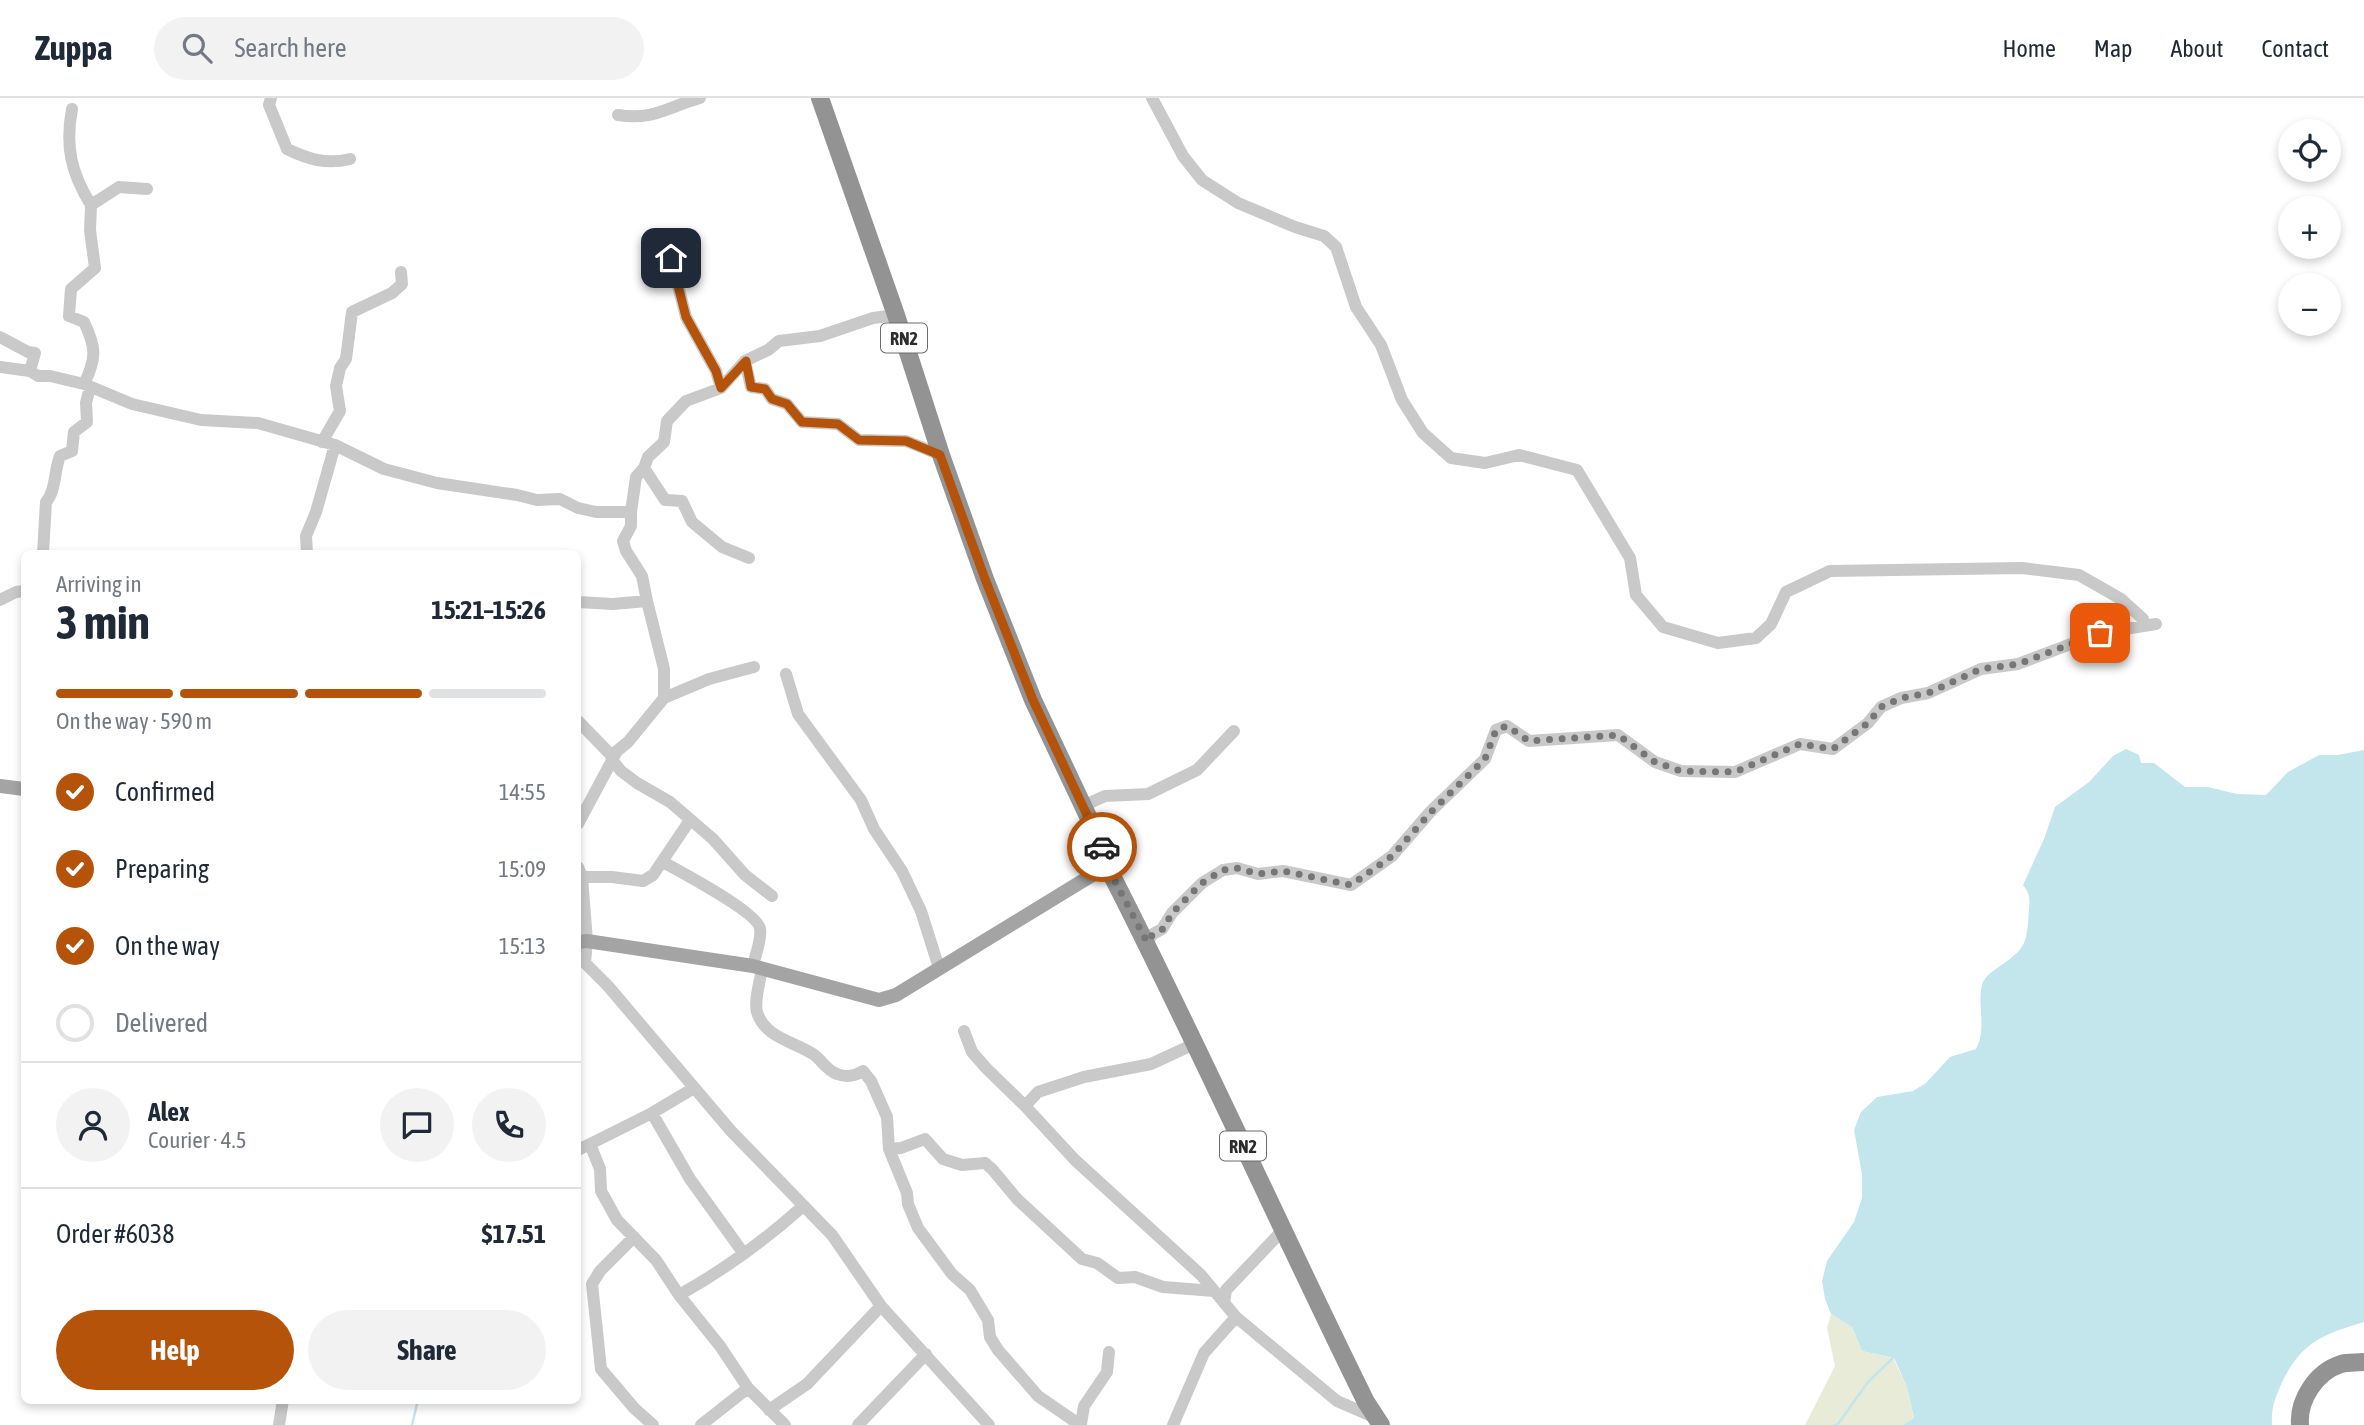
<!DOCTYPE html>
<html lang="en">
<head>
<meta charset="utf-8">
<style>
	:root { --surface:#fff; --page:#f2f2f3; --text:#1f2937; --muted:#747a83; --line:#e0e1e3; --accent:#b45309 }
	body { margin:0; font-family:"Asap Condensed",sans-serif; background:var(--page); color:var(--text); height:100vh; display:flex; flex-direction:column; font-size:26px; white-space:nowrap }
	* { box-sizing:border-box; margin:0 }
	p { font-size:23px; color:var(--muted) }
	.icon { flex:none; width:38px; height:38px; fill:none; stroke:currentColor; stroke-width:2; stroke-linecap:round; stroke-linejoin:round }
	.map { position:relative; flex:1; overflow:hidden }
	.panel { position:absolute; left:21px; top:452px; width:560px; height:854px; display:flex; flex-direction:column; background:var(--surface); border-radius:10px; box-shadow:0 4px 10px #0003 }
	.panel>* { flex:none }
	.tools { position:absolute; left:2278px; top:21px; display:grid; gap:14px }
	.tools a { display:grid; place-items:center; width:63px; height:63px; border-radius:50%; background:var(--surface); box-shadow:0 4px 10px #0003; font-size:35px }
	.pin { position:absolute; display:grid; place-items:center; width:60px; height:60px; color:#fff; margin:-30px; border-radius:14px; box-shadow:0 4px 10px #0006 }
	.courier { position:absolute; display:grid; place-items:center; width:70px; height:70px; margin:-35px; border:5px solid #b45309; border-radius:50%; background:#fff; color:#222; box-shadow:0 2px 9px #0007 }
	.headline em { font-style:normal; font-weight:700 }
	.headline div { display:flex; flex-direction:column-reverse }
	.headline { display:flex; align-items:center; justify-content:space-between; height:119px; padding:0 35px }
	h1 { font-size:46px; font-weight:700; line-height:52px }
	.bar { display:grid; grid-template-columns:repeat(4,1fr); gap:10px 7px; align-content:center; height:84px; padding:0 35px }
	.bar i { height:9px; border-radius:5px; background:var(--line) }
	.bar .on { background:var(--accent) }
	.bar p { grid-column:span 4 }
	.line { display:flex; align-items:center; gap:18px; padding:0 35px; border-top:2px solid var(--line) }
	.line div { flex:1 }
	.round { display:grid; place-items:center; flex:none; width:74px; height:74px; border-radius:37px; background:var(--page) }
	ol { padding:0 35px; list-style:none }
	li { display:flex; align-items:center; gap:21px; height:77px }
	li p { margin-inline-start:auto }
	li .icon { padding:7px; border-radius:50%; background:var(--accent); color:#fff; stroke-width:4 }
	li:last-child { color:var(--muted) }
	li i { width:38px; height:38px; border:4px solid var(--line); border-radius:50% }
	.action { display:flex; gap:14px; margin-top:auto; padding:14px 35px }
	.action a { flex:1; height:80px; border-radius:42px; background:var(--accent); color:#fff; font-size:28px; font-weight:700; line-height:80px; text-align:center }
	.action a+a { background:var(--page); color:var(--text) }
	header { display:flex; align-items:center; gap:42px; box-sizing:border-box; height:98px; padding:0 35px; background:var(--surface); border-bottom:2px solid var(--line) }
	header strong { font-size:33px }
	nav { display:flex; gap:38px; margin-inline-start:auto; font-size:24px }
	.search { width:490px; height:63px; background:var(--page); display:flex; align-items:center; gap:18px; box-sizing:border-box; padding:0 24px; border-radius:38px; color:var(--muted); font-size:26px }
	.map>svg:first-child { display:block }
	.green { fill:#e7ebd8 }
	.water { fill:#c2e6ec }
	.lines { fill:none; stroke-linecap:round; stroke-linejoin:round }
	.stream { stroke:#c2e6ec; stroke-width:2.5 }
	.minor { stroke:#c9c9c9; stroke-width:12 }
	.major { stroke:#a4a4a4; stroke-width:14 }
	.highway { stroke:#939393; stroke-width:18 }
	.done { stroke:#767676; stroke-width:7; stroke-dasharray:0 12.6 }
	.route { stroke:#b45309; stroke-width:9 }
	.labels { text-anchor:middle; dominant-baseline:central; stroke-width:7; stroke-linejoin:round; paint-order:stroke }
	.shield { fill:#fff; stroke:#6b6b6b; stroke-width:2 }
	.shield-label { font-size:18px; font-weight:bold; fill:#2c2c2c }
</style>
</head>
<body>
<header>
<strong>Zuppa</strong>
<div class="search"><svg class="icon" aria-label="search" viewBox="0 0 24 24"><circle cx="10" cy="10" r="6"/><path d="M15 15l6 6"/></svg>Search here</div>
<nav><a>Home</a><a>Map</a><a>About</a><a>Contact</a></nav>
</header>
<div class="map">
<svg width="2364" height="1327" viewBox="0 0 2364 1327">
	<rect width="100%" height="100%" fill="#fff"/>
	<!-- green -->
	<path class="green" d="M1831 1216 1852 1229 1862 1253 1893 1260 1907 1289 1914 1321 1903 1327H1805L1835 1268 1827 1230Z"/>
	<!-- water -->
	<path class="water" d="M2126 651 2139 657 2141 665H2154L2185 689H2208L2237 696 2266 697 2288 674 2319 657H2338L2364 652V1224C2320 1237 2299 1246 2280 1289 2274 1303 2271 1312 2272 1327H1903L1914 1320 1907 1289 1894 1260 1862 1253 1852 1229 1831 1216 1825 1201 1822 1183 1827 1163 1854 1124 1862 1100V1076L1854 1032 1861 1014 1877 999 1913 993 1926 985 1950 959 1976 951C1987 931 1977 908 1982 887 1986 871 2014 865 2024 845 2028 835 2028 823 2029 812 2030 802 2030 795 2023 787L2044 741 2055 709 2089 684 2113 658Z"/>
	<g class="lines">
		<!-- stream -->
		<path class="stream" d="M412 1327 418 1302
			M1835 1327 1838 1326 1868 1284 1893 1260"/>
		<!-- minor -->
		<path class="minor" d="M271 0 269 7 287 51C308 61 326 67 350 61
			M1152 0 1183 58 1202 82 1238 105 1295 129 1324 138 1336 149 1356 209 1381 247 1402 302 1423 335 1451 360 1485 365 1519 357 1577 372 1630 460 1636 497 1663 529 1718 545 1756 540 1771 526 1786 494 1830 473 2022 470 2079 477 2121 501 2143 521
			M72 11C65 48 71 75 91 107
			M618 17C653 23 670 8 700 0
			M671 160 686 219 716 273 721 290
			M0 239 28 254 35 255 30 273 38 278H50L84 286 132 306 201 322 258 325 335 347 384 371 437 385 517 397 537 402 560 401 578 410 596 414H631L636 379 644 370 648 359 664 344 667 323 686 303 721 290 745 263 768 252 779 243 820 238 873 220 896 217
			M745 263 751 289 765 291 772 301 787 306 802 324 838 326 859 342 906 343 941 357
			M0 269 30 273
			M84 286C97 260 96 249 84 224L69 218 71 191 95 170 90 132 91 107 119 89 147 91
			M322 344 340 313 336 288 340 270 346 261 352 214 392 195 402 186 401 174
			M644 370 665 402 682 403 692 424 722 449 749 460
			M631 414V428L623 443 626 453 642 478 647 503
			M43 455 46 404C56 393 54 373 60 358L72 353 74 334 87 324 86 305 90 289
			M307 455 306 438 316 414 335 347
			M0 502 16 494 24 493
			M578 504 613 506 647 503 664 571V600
			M786 576 798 616 861 702 874 731 902 773 921 813 939 870
			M578 623 611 657 612 662 621 673 637 685 670 704 713 741 745 777 772 798
			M1083 708 1105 698 1148 696 1197 672 1234 633
			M578 726 617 653 628 644 664 600 709 581 754 569
			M663 764C679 773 759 815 760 831 762 842 755 857 753 868
			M578 769 582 779 587 843 585 865 608 888 731 1033 832 1137 881 1208 989 1327
			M582 779H612L643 783 653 777 690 722
			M1147 844 1153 836 1162 831 1172 815 1202 785 1223 772 1237 770 1258 776 1283 773 1351 787 1392 758 1431 713 1485 661 1496 632 1507 628 1529 643 1618 637 1655 664 1681 673 1735 674 1800 646 1833 651 1868 625 1881 609 1901 600 1928 595 1981 571 2018 566 2100 535 2156 526
			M762 871C760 883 754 903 757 914 765 940 793 943 813 956 822 962 826 972 837 976 847 980 855 978 863 973L871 983 887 1019 889 1051 907 1095 908 1106 918 1130 952 1176 970 1192 988 1222 990 1239 998 1252 1038 1298 1080 1327
			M964 933 972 954 987 971 1025 1008 1075 1062 1201 1177 1236 1219 1337 1303 1374 1319
			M1025 1008 1038 994 1084 979 1151 966 1192 947 1193 941
			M652 1015 690 1081 744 1156
			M590 1046 600 1071 601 1093 617 1122 656 1162 679 1197 720 1248 748 1290 785 1327
			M889 1051 901 1050 925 1041 943 1061 962 1067 985 1065 992 1071 1017 1101 1082 1161 1097 1165 1118 1180 1135 1179 1163 1189 1214 1193
			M578 1052 652 1015 694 990
			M634 1139 600 1173 592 1186 601 1271 634 1310 653 1327
			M679 1197C724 1172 764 1143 802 1109
			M1224 1205 1226 1192 1282 1133
			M769 1312 807 1286 881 1208
			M1081 1326 1084 1308 1107 1274 1109 1254
			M279 1327 283 1302
			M701 1327 748 1290
			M858 1327 926 1256
			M1173 1327 1204 1255 1236 1219"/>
		<!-- major -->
		<path class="major" d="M0 688 24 691
			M578 844 587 843 753 868 879 902 896 897 1107 768"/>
		<!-- highway -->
		<path class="highway" d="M820 0 896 217 941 357 985 481 1033 602 1102 748 1107 768C1198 945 1278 1126 1366 1304L1381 1327
			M2300 1327C2298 1302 2316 1274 2341 1266 2348 1264 2357 1265 2364 1264"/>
	</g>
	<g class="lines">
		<!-- done -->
		<path class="done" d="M1102 749 1107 768 1147 844 1153 836 1163 831 1172 815 1202 785 1223 772 1237 770 1258 776 1283 773 1351 787 1392 758 1432 713 1485 661 1496 632 1507 628 1529 643 1618 637 1655 664 1681 673 1735 674 1800 646 1833 651 1868 625 1881 609 1901 600 1928 595 1981 571 2018 566 2100 535"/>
		<!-- route -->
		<path class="route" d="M671 160 686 219 716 273 721 290 746 263 751 289 765 291 772 301 787 306 802 324 838 326 859 342 906 343 940 357 985 481 1033 602 1102 749"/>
	</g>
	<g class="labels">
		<!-- shield labels -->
		<g class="shield">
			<rect x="881" y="225.5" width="46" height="29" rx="5"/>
			<rect x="1220" y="1033.5" width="46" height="29" rx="5"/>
		</g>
		<g class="shield-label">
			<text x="904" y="240">RN2</text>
			<text x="1243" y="1048">RN2</text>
		</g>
	</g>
</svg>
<div class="tools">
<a><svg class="icon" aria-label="locate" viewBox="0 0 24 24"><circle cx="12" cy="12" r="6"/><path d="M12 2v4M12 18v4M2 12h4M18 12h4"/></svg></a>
<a>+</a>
<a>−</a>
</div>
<div class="pin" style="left:2100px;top:535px;background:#ea580c"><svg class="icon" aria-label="bag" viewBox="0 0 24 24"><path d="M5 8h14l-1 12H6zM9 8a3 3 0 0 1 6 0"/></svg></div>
<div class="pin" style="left:671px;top:160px;background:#1f2937"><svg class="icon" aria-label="home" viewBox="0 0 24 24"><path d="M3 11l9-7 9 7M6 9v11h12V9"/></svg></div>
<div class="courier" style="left:1102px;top:749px"><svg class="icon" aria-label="car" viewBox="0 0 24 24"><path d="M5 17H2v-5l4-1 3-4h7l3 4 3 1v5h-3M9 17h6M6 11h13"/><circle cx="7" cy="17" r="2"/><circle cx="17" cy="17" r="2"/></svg></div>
<section class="panel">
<div class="headline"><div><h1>3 min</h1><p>Arriving in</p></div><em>15:21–15:26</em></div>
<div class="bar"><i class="on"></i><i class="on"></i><i class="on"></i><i></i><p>On the way · 590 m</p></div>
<ol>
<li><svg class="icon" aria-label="check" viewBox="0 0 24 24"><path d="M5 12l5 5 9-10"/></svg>Confirmed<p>14:55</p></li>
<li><svg class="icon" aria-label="check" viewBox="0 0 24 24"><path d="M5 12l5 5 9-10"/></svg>Preparing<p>15:09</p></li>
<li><svg class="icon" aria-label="check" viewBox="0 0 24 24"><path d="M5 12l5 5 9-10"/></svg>On the way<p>15:13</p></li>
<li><i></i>Delivered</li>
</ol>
<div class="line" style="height:126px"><a class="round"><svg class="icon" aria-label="person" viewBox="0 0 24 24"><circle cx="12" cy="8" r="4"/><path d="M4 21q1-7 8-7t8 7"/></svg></a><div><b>Alex</b><p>Courier · 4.5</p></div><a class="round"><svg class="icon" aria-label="chat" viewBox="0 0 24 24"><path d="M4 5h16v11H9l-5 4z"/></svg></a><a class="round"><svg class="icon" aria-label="phone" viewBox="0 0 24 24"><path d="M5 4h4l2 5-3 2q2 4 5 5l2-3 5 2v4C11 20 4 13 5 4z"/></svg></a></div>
<div class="line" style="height:91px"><div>Order #6038</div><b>$17.51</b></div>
<div class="action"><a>Help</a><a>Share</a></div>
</section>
</div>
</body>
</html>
